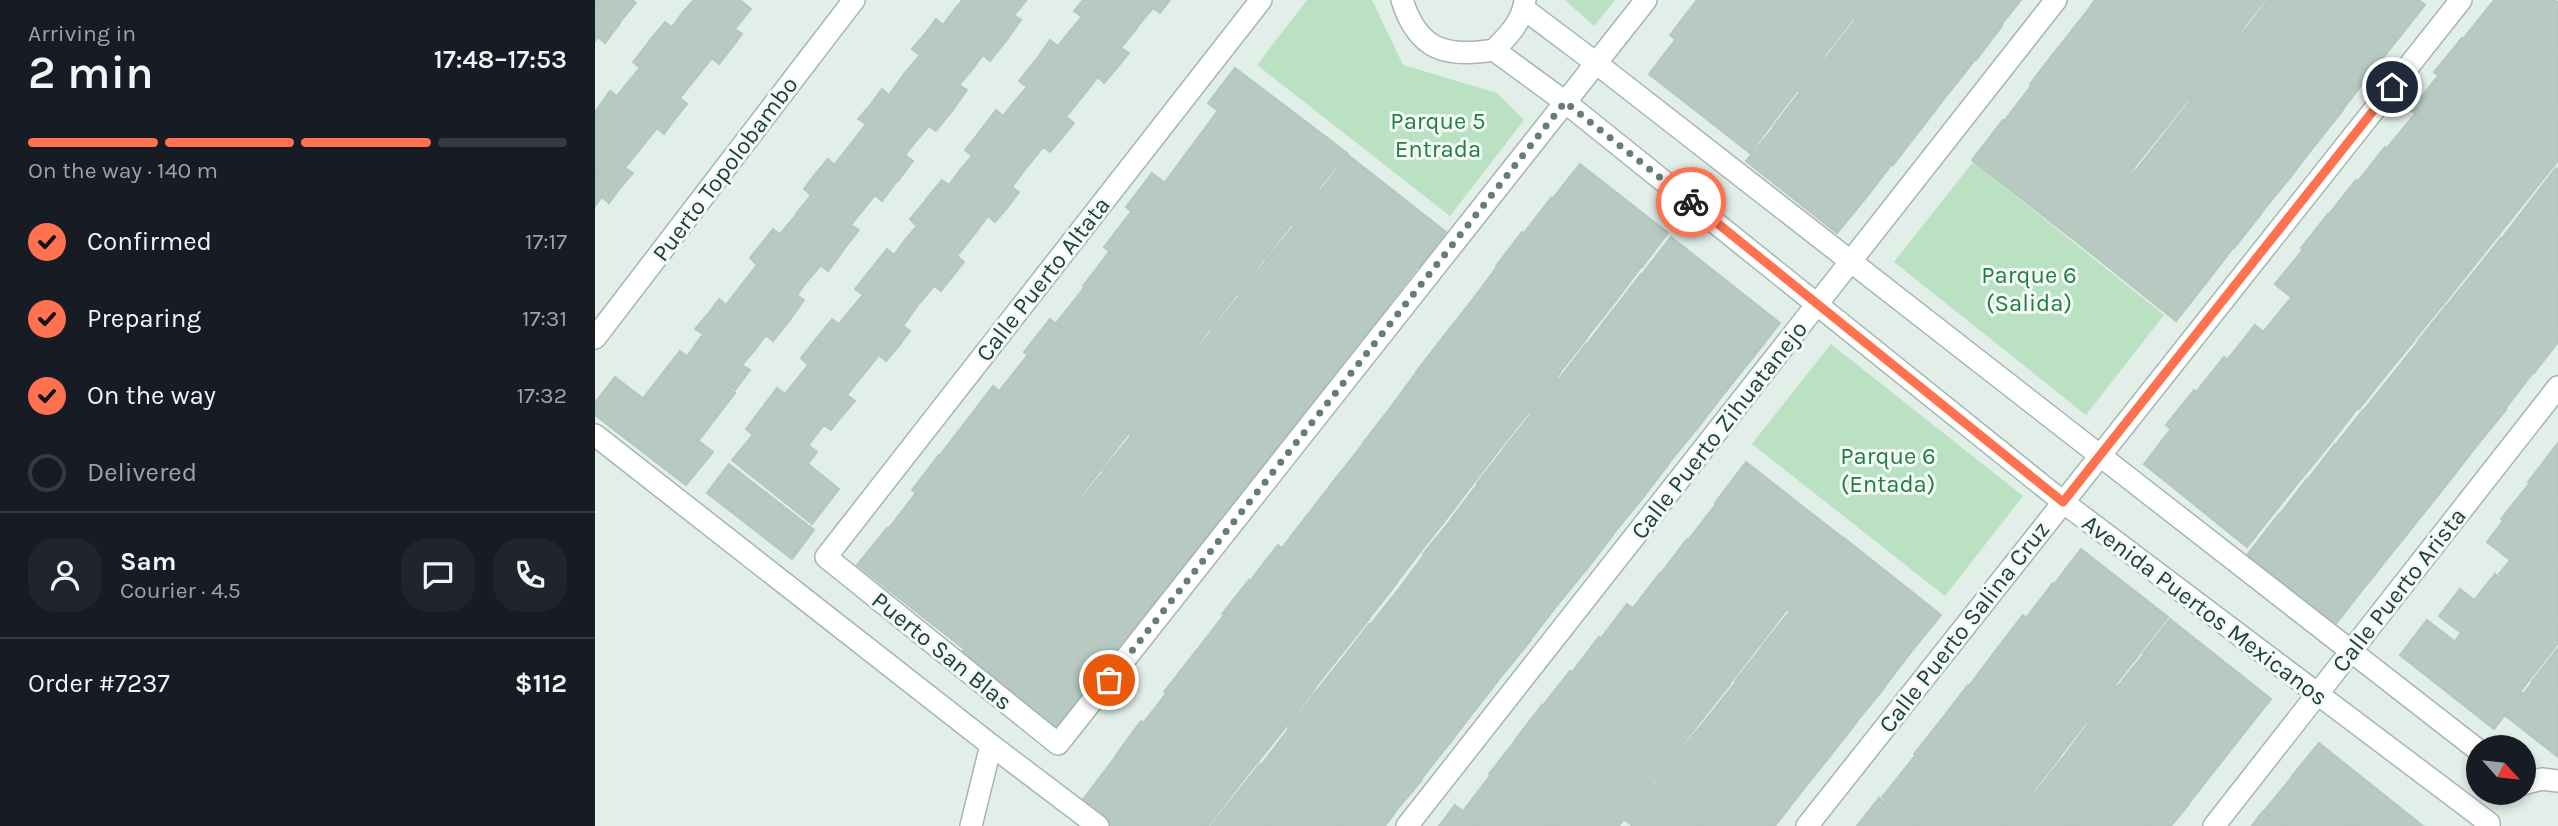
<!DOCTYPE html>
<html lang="en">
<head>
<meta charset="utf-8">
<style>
	:root { --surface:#171b24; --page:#20242c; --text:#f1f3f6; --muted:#9ea1a6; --line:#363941; --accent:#ff714f }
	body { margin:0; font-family:Karla,sans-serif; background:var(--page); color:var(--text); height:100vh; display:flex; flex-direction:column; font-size:26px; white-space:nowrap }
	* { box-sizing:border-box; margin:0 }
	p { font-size:23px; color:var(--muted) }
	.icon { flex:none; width:38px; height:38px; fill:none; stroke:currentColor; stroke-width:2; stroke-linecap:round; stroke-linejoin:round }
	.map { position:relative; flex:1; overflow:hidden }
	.drawer { display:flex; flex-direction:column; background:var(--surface); width:595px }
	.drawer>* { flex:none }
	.needle { width:46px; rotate:117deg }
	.tools { position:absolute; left:1871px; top:735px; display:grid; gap:14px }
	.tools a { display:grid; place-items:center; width:70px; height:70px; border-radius:50%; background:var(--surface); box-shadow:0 4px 10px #0003; font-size:35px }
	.pin { position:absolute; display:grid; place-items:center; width:60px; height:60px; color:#fff; margin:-30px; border:4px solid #fff; border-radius:50%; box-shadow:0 2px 7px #0007 }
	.courier { position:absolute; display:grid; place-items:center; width:70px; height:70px; margin:-35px; border:5px solid #ff714f; border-radius:50%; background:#fff; color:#222; box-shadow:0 2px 9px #0007 }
	.head em { font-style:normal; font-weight:600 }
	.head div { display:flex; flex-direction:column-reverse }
	.head { display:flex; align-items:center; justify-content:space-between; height:119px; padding:0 28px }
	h1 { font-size:46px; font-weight:600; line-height:52px }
	.bar { display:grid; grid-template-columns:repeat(4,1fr); gap:10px 7px; align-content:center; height:84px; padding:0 28px }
	.bar i { height:9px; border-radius:5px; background:var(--line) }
	.bar .current { background:var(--accent) }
	.bar p { grid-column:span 4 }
	.line { display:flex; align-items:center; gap:18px; padding:0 28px; border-top:2px solid var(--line) }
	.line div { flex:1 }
	.round { display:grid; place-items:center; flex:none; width:74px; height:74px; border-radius:28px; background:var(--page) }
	ol { padding:0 28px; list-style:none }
	li { display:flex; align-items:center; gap:21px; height:77px }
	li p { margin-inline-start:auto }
	li .icon { padding:7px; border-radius:50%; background:var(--accent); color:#111; stroke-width:4 }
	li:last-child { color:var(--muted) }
	li i { width:38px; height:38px; border:4px solid var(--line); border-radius:50% }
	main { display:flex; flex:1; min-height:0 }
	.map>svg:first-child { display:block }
	.green { fill:#b9e1c2 }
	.building { fill:#b7c9c1; stroke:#b4c8bf; stroke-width:2 }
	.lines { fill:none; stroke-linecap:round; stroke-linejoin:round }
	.minor-casing { stroke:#a4b7af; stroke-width:24 }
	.minor { stroke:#fff; stroke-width:21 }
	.done { stroke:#647e75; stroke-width:7; stroke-dasharray:0 12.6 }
	.route { stroke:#ff714f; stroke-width:9 }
	.labels { text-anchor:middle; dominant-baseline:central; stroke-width:6; stroke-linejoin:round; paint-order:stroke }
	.park-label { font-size:24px; fill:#267d42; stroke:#f3faf6 }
	.street-label { font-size:24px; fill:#204137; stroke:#f3faf6 }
</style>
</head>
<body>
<main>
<section class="drawer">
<div class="head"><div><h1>2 min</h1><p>Arriving in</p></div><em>17:48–17:53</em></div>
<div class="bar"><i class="current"></i><i class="current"></i><i class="current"></i><i></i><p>On the way · 140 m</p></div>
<ol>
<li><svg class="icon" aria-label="check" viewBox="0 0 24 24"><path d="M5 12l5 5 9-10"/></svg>Confirmed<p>17:17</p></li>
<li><svg class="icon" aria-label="check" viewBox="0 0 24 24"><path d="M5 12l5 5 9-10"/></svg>Preparing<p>17:31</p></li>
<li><svg class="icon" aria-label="check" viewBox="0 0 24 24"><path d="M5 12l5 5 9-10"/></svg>On the way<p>17:32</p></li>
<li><i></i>Delivered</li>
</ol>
<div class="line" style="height:126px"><a class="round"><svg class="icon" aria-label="person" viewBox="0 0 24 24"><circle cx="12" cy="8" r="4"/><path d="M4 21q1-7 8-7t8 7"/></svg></a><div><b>Sam</b><p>Courier · 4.5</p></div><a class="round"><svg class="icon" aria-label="chat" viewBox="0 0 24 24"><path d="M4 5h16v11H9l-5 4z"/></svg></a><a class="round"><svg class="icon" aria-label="phone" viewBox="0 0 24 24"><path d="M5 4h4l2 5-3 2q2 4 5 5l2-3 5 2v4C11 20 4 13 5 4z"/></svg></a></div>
<div class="line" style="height:91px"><div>Order #7237</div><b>$112</b></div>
</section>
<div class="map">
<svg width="1963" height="826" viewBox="0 0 1963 826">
	<rect width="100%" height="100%" fill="#e2eee8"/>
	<!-- green -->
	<path class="green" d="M712 0H777L808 65 902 93 929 120 855 216 662 65Z
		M970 0H1020L999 26Z
		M1378 162 1569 315 1491 415 1299 262Z
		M1236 344 1428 496 1350 596 1157 444Z"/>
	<!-- building -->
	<path class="building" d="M0 0H37L41 3 25 22 0 3Z
		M99 0H145L156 9 140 29 147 34 135 50 88 12Z
		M367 0H430L431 1 419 15 426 20 411 41 364 5Z
		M488 0H506L542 28 526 48 534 53 521 69 475 31 487 17 479 11Z
		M507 0H575L565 13 558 8 542 27Z
		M1102 0 1208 83 1181 118 1075 35Z
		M1104 0H1173L1235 48 1209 82Z
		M1175 0H1247L1263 12 1236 47Z
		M1247 0H1272L1263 12Z
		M1275 0H1302L1379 61 1353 94 1259 20Z
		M1305 0H1374L1407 26 1381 60Z
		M1375 0H1426L1406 25Z
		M1500 0H1543L1622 62 1595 97 1490 14Z
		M1544 0H1614L1649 27 1622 61Z
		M1615 0H1670L1649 26Z
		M1673 0H1681L1775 74 1748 109 1649 31Z
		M1681 0H1753L1803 39 1775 74Z
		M1753 0H1824L1830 5 1803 39Z
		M1900 0H1960L1963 3V58L1896 4Z
		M0 4 25 23 10 43 3 37 0 41Z
		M1896 4 1963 58V116L1868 39Z
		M363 5 411 41 395 61 388 55 376 71 330 34 341 19 348 25Z
		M88 12 135 50 124 64 117 58 101 78 54 41 70 22 77 27Z
		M1489 15 1595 97 1569 130 1463 48Z
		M1259 22 1352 95 1326 129 1233 55Z
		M475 31 521 69 509 83 503 77 487 97 441 60 455 40 463 46Z
		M1649 31 1748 110 1721 144 1621 65Z
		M330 34 376 71 364 85 372 90 357 111 309 74 325 55 317 49Z
		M1867 38 1963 116V161L1957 168 1839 72Z
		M1081 39 1181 118 1155 153 1054 74Z
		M54 42 101 78 85 98 92 104 80 119 33 82 45 68 38 62Z
		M1462 49 1568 131 1540 166 1435 84Z
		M1232 56 1325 130 1298 165 1204 91Z
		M440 61 487 97 471 117 479 123 467 138 420 101 432 87 424 81Z
		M1621 66 1720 145 1694 179 1594 100Z
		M640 68 752 153 723 189 613 103Z
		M309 74 357 111 341 131 334 126 322 140 276 104 287 89 294 95Z
		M1843 76 1957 168 1929 203 1816 110Z
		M33 82 80 119 69 134 62 128 46 148 0 112 15 91 22 96Z
		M1436 86 1540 166 1513 201 1410 120Z
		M1205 92 1297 164 1270 199 1178 127Z
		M420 101 467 138 455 152 448 147 433 166 386 130 401 110 408 116Z
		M1595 101 1694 179 1666 213 1568 136Z
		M276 104 322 140 310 155 318 161 303 181 255 145 271 124 263 119Z
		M0 112 46 148 30 168 38 173 25 188 0 168Z
		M622 112 722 191 696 224 596 147Z
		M1820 114 1929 203 1902 237 1792 148Z
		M1408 120 1513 202 1482 242 1377 160Z
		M1179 127 1270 199 1242 233 1151 161Z
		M386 130 432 167 417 187 424 192 412 208 365 170 377 156 370 150Z
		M1568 136 1666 214 1639 248 1541 170Z
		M255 145 302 181 287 201 280 195 268 210 221 173 233 159 239 165Z
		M596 147 696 225 669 259 570 182Z
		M1790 147 1902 237 1874 272 1763 181Z
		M753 155 851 232 824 267 726 190Z
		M985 164 1073 233 1047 267 958 198Z
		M0 168 25 188 14 203 7 197 0 206Z
		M1961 168 1963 170V225L1934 203Z
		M365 170 412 208 400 222 393 216 378 236 331 199 347 180 354 185Z
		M1540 170 1638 248 1611 283 1512 204Z
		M221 173 268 210 256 225 264 230 248 250 201 214 216 195 209 189Z
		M557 173 669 259 642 294 531 207Z
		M1761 180 1874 272 1847 306 1734 214Z
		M725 190 822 268 795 303 698 225Z
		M956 198 1046 267 1019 303 929 233Z
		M331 200 378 236 362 256 369 262 357 277 310 240 322 226 315 219Z
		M1934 203 1963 227V282L1907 238Z
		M1512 204 1611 283 1581 321 1482 242Z
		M536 212 642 294 615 329 509 247Z
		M1733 214 1846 307 1819 340 1706 248Z
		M201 215 248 251 233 271 226 265 213 280 167 243 178 229 185 234Z
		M699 226 795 303 769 337 671 260Z
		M927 232 1019 303 992 337 901 266Z
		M1076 237 1185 323 1156 360 1047 274Z
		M1906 238 1963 283V338L1879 272Z
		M310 240 357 277 346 291 339 286 323 305 276 269 292 249 299 255Z
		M167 243 213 280 202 295 209 300 194 321 147 284 162 265 155 258Z
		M1707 251 1819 341 1791 375 1680 284Z
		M514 252 614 330 588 364 488 286Z
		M671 261 768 337 741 372 643 295Z
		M902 267 992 338 965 372 875 303Z
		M276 269 323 305 308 326 315 331 303 347 256 309 268 295 260 289Z
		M1879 272 1963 338V342L1939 373 1852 305Z
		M1046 274 1155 361 1128 395 1019 309Z
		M147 284 194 321 178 341 171 335 159 351 113 314 124 299 131 305Z
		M489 288 588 364 561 399 462 322Z
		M644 296 740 373 714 407 617 330Z
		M1696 298 1791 375 1764 409 1668 332Z
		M875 303 965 373 939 407 848 337Z
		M1851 306 1937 374 1910 409 1823 341Z
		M256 309 303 347 291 361 284 355 268 375 222 338 237 319 244 324Z
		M1018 310 1128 395 1101 430 992 344Z
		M113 314 159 351 147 365 155 370 140 390 93 355 108 334 100 329Z
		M455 319 559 400 534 434 429 352Z
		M1660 325 1762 409 1735 444 1632 360Z
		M617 331 713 407 686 442 589 365Z
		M848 337 937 408 910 442 821 372Z
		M221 339 268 375 252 395 260 401 247 416 202 379 213 365 206 358Z
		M1824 341 1911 410 1883 444 1796 376Z
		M991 344 1100 431 1073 464 964 379Z
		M85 351 140 393 104 440 49 397Z
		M432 356 533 434 506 469 405 390Z
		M1629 357 1735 444 1707 478 1601 392Z
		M589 365 686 442 659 476 563 399Z
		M821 373 910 442 883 477 795 408Z
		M1796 376 1883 444 1856 479 1769 410Z
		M20 377 118 452 91 485 0 415V403Z
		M962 378 1073 465 1046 500 935 412Z
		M202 379 247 416 236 430 229 425 214 444 167 408 182 388 190 394Z
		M398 386 506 470 479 504 372 420Z
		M1599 390 1707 478 1679 513 1571 425Z
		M562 400 659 476 631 511 535 435Z
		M795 408 883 477 856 513 768 443Z
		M166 409 222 452 213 464 244 489 217 524 137 460 158 435 151 429Z
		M1768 410 1856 479 1829 513 1741 444Z
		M936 414 1046 500 1018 534 909 448Z
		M372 420 479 504 452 539 345 455Z
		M1576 429 1679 513 1652 547 1549 464Z
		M536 436 632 512 604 546 508 470Z
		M1963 443V505L1933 482Z
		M768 444 856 513 829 547 741 478Z
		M1740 444 1828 514 1801 548 1713 479Z
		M909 449 1018 535 991 570 882 483Z
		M344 455 452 539 425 573 317 490Z
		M1151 462 1248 538 1217 578 1120 503Z
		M134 464 219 530 197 559 112 493Z
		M509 471 604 546 577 581 481 505Z
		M741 478 829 547 802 582 714 513Z
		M1712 479 1800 549 1773 583 1685 514Z
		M1934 484 1963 506V563L1906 519Z
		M882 485 991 570 963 604 856 519Z
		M321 493 425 574 398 609 294 528Z
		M1121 504 1216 578 1189 613 1094 539Z
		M480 505 577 582 549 615 453 540Z
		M713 514 802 583 775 617 687 548Z
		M1684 514 1772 584 1740 625 1652 555Z
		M856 520 963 604 936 639 828 554Z
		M1908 521 1963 565V621L1904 574 1915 560 1892 542Z
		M292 528 397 610 368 648 262 565Z
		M1249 538 1346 615 1316 652 1220 576Z
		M1092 539 1189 613 1163 647 1067 572Z
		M453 540 549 616 522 650 427 574Z
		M683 545 775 618 748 652 655 581Z
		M1486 549 1573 617 1546 651 1460 583Z
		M829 555 936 640 909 673 803 590Z
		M1065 573 1162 648 1135 683 1038 608Z
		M1900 574 1963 623V643L1953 656 1880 599Z
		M426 575 521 651 495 685 400 609Z
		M1220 576 1316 652 1290 686 1193 610Z
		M654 580 748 652 721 686 627 614Z
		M1458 583 1546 652 1519 686 1431 618Z
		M1865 589 1952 657 1925 692 1860 641 1866 633 1844 616Z
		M803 590 909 673 881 709 775 625Z
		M1032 604 1135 684 1108 718 1006 638Z
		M399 610 494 685 461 727 367 652Z
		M1195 611 1290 687 1262 721 1167 646Z
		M629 615 721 687 694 723 602 650Z
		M1428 615 1519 686 1492 721 1401 650Z
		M1575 619 1676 699 1649 733 1548 653Z
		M1832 620 1927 693 1899 729 1805 655Z
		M774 624 881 709 854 744 748 658Z
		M1004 637 1108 718 1081 753 977 672Z
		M1167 647 1262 722 1235 756 1140 681Z
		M1963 648V701L1937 681Z
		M1401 650 1492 721 1465 756 1374 686Z
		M601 651 694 723 661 764 569 692Z
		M1549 654 1649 733 1624 765 1523 686Z
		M747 659 854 744 827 778 720 693Z
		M975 671 1081 753 1054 787 949 704Z
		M1141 682 1235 756 1207 791 1113 717Z
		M1937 683 1963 703V757L1911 716Z
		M1373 685 1465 757 1438 791 1346 720Z
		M1521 686 1623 766 1594 803 1492 722Z
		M719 694 827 780 799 813 693 728Z
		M570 695 660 765 639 792 549 722Z
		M947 705 1054 788 1026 823 920 740Z
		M1113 717 1207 791 1180 826 1086 750Z
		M1346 720 1438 791 1411 826 1319 754Z
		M546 721 639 792 613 826 521 755Z
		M1493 724 1594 804 1576 826H1552L1467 759Z
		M693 730 799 814 790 826H744L667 764Z
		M920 741 1026 823 1024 826H960L894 774Z
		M1724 743 1828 826H1760L1697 776Z
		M1085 751 1180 826H1109L1058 786Z
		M521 756 610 826H509L483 806Z
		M1320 756 1411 826H1323L1287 797Z
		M1467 759 1552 826H1480L1439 794Z
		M665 764 743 826H673L638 798Z
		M895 776 958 826H887L868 811Z
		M1697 777 1758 826H1687L1669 811Z
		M1057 786 1108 826H1038L1030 820Z
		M1438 794 1478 826H1412Z
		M638 798 673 826H616Z
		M1284 798 1321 826H1262Z
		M860 805 886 826H844Z
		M1668 811 1687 826H1657Z"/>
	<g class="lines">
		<defs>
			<path id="minor" d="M666 0 231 557 463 744 1051 0
				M807 0C823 50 850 58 899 50 913 36 928 21 930 0
				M929 9 1001 63 1883 750
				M899 50 970 102 1468 502 1894 823V826
				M0 338 259 0
				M0 435 396 745 503 826
				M1928 784 1947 779 1963 781
				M376 826 396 745
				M812 826 1461 0
				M1212 826 1866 0
				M1619 826 1963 387"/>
		</defs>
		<!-- minor casing -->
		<use href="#minor" class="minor-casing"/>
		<!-- minor -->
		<use href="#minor" class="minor"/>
	</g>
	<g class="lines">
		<!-- done -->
		<path class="done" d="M514 680 970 102 1096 202"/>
		<!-- route -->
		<path class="route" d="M1096 202 1468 502 1797 87"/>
	</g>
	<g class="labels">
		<!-- park labels -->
		<g class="park-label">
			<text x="843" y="121">Parque 5<tspan x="843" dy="28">Entrada</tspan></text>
			<text x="1434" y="275">Parque 6<tspan x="1434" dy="28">(Salida)</tspan></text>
			<text x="1293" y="456">Parque 6<tspan x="1293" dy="28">(Entada)</tspan></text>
		</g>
		<!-- street labels -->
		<g class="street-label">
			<text transform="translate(130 169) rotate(-53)">Puerto Topolobambo</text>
			<text transform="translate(448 279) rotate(-52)">Calle Puerto Altata</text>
			<text transform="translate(1124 430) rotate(-52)">Calle Puerto Zihuatanejo</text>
			<text transform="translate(1804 590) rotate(-52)">Calle Puerto Arista</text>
			<text transform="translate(1610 610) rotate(37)">Avenida Puertos Mexicanos</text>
			<text transform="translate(1369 627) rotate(-52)">Calle Puerto Salina Cruz</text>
			<text transform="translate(347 651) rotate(39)">Puerto San Blas</text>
		</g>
	</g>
</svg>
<div class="tools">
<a><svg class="needle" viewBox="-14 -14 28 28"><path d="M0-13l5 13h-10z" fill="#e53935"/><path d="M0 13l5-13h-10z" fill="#9ea1a6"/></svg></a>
</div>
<div class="pin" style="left:514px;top:680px;background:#ea580c"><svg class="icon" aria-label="bag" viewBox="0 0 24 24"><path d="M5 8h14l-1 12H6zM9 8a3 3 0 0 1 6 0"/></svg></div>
<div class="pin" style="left:1797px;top:87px;background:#1f2937"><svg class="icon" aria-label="home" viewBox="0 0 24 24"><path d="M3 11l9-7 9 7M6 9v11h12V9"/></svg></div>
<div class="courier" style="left:1096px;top:202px"><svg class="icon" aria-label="bike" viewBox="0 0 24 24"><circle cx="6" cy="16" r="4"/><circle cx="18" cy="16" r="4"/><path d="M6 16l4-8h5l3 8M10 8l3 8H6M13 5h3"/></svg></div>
</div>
</main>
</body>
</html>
